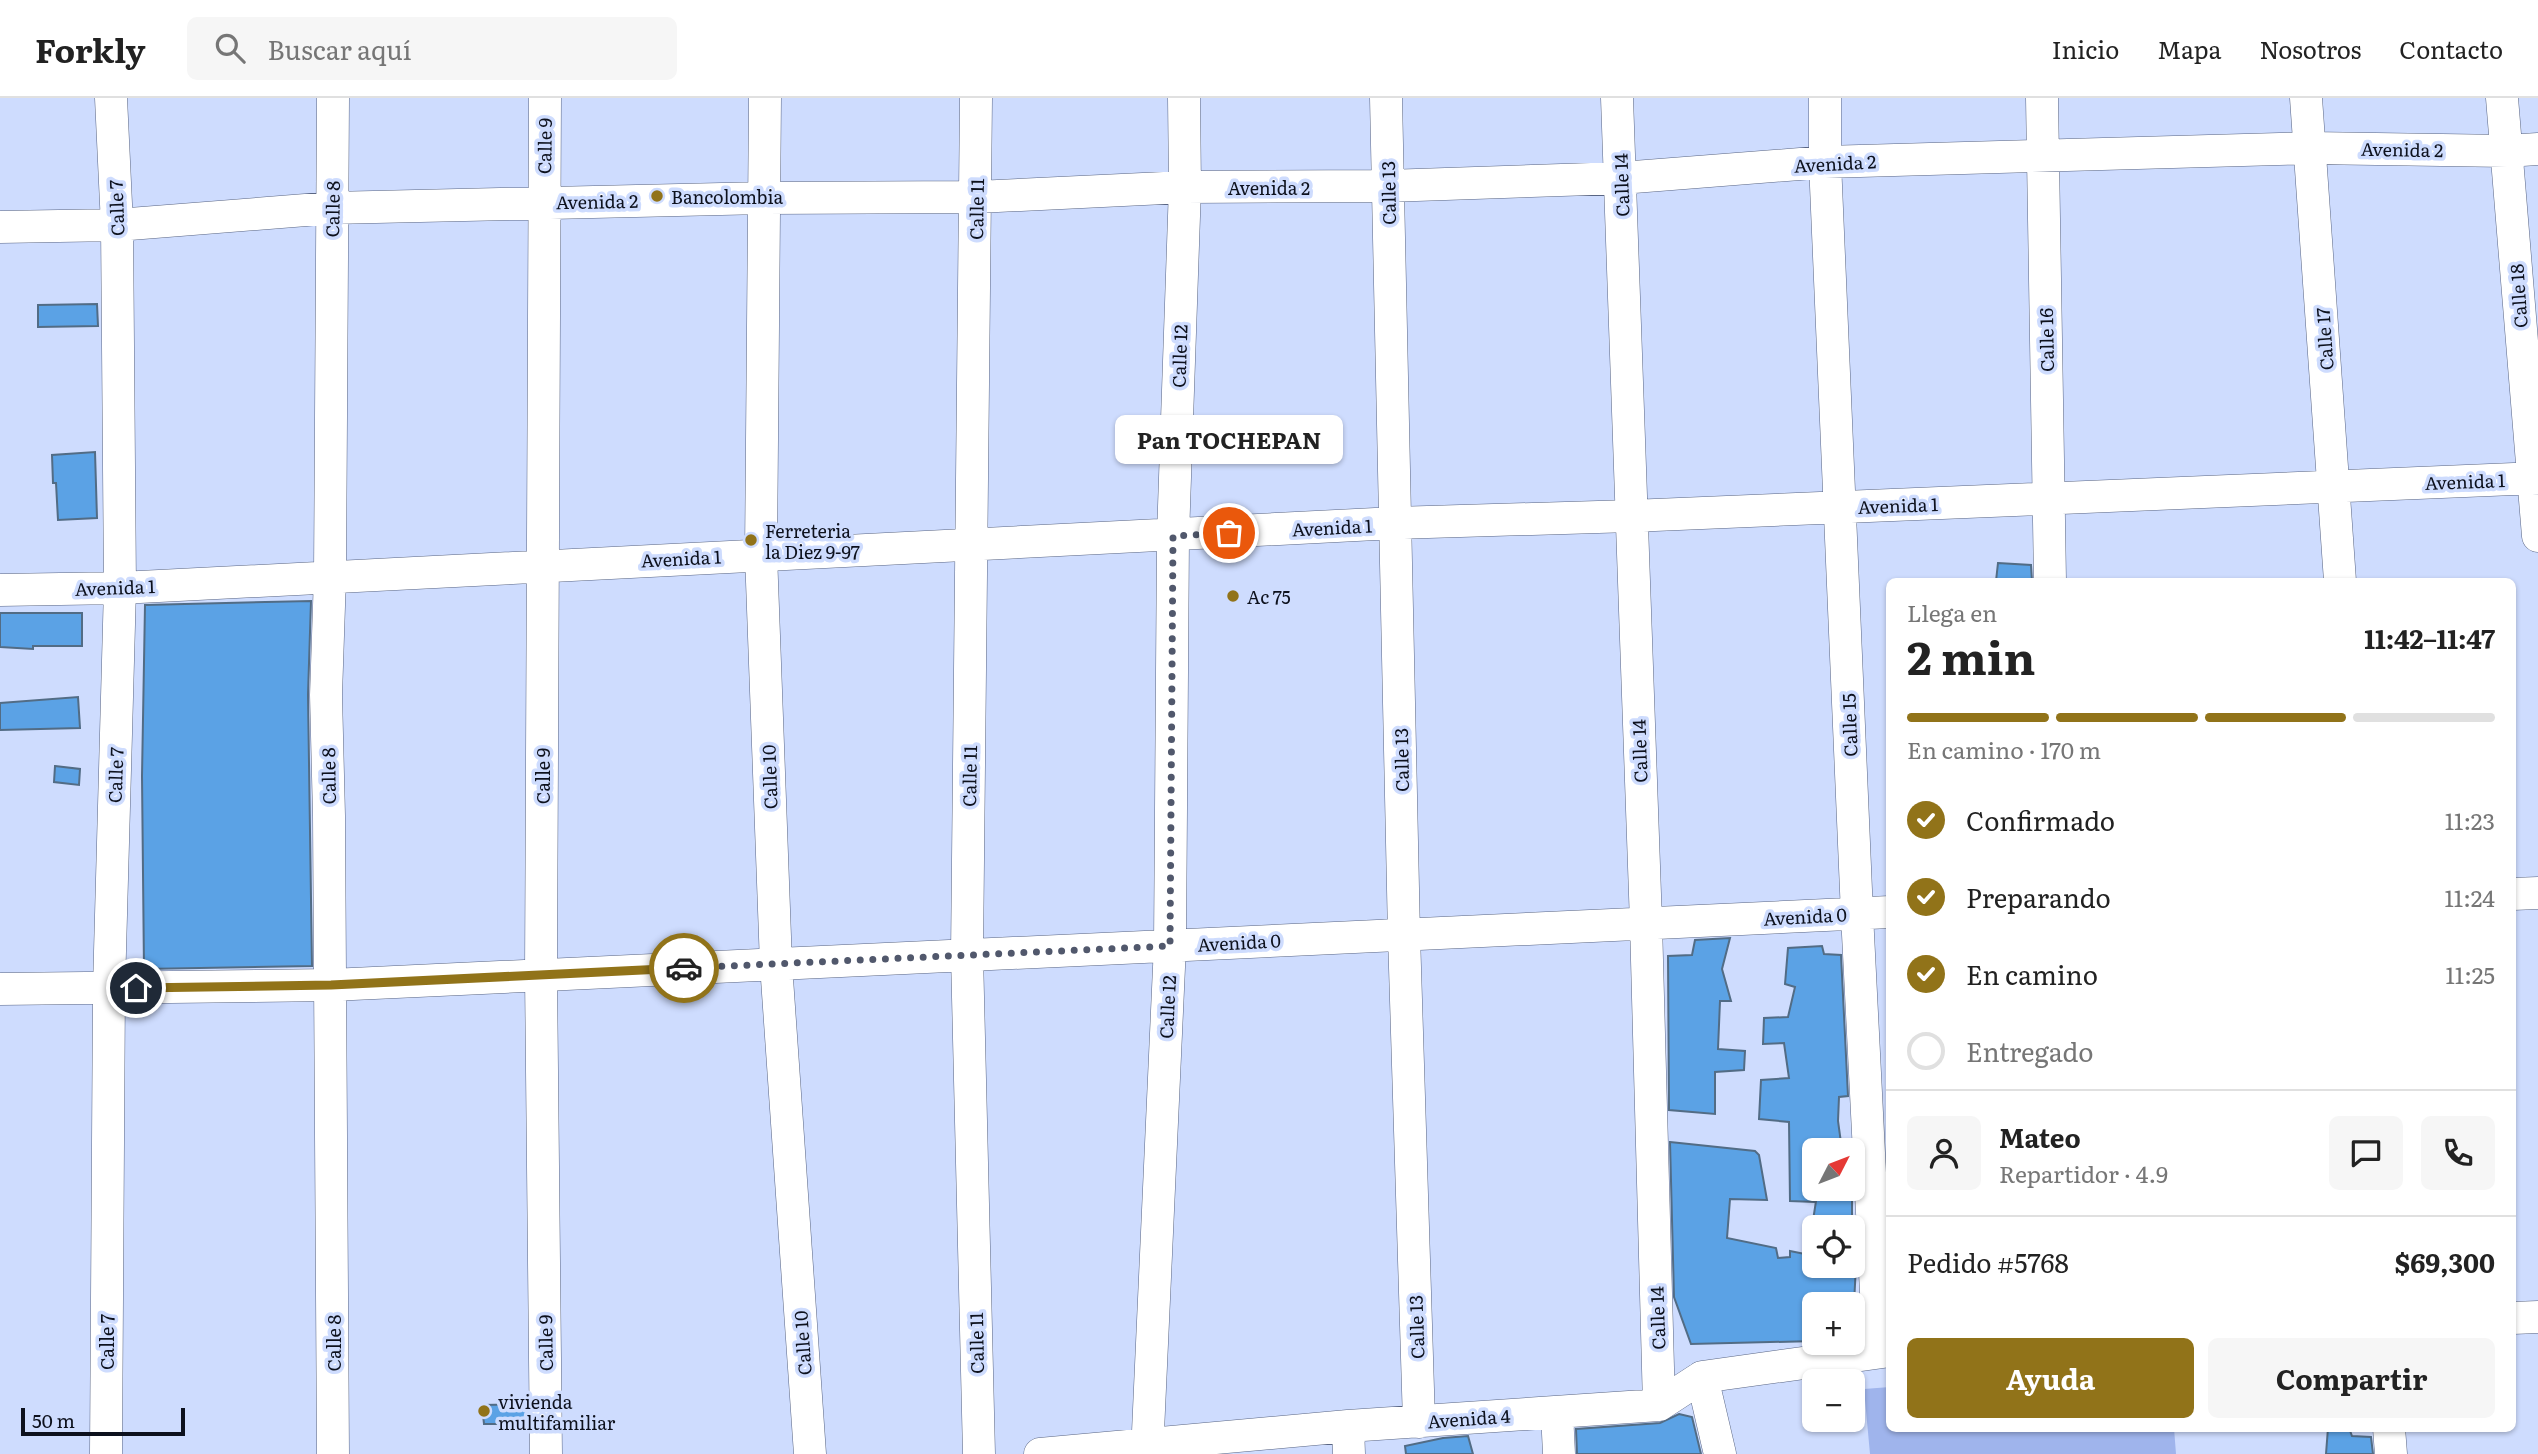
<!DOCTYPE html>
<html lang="es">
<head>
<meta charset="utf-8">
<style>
	:root { --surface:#fff; --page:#f6f6f6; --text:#222; --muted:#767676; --line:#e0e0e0; --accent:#917319 }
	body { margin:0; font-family:Literata,serif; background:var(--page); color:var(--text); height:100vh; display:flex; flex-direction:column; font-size:26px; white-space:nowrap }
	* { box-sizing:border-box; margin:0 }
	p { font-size:23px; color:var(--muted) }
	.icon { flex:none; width:38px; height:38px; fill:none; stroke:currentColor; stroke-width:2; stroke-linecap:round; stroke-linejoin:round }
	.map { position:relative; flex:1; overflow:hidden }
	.drawer { position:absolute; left:1886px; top:480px; width:630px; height:854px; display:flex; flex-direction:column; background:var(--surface); border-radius:10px; box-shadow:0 2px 5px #0004 }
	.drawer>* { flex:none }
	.needle { width:46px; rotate:48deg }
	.buttons { position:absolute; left:1802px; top:1040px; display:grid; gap:14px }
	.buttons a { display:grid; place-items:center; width:63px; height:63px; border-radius:10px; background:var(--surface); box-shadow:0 2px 5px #0004; font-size:35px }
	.scale { position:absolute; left:21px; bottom:18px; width:164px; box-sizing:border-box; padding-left:7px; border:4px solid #0d111d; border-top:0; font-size:19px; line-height:24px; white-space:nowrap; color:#0d111d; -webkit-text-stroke:5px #cedcfe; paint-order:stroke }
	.pin { position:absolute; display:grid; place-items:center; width:60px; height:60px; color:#fff; margin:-30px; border:4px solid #fff; border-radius:50%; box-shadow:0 2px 7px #0007 }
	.courier { position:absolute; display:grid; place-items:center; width:70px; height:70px; margin:-35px; border:5px solid #917319; border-radius:50%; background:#fff; color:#222; box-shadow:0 2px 9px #0007 }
	.bubble { position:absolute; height:49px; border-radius:10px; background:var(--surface); box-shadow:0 2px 5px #0004; font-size:23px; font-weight:700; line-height:49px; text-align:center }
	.summary em { font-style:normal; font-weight:700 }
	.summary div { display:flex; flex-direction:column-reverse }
	.summary { display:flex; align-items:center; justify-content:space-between; height:119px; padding:0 21px }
	h1 { font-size:46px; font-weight:700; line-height:52px }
	.bar { display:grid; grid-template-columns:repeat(4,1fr); gap:10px 7px; align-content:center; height:84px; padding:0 21px }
	.bar i { height:9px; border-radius:5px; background:var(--line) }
	.bar .on { background:var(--accent) }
	.bar p { grid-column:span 4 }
	.line { display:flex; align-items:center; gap:18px; padding:0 21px; border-top:2px solid var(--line) }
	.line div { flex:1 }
	.round { display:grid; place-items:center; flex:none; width:74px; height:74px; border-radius:10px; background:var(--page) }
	ol { padding:0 21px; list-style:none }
	li { display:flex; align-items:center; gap:21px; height:77px }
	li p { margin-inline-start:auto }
	li .icon { padding:7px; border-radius:50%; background:var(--accent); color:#fff; stroke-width:4 }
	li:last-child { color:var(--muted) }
	li i { width:38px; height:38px; border:4px solid var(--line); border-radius:50% }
	.action { display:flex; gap:14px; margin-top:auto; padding:14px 21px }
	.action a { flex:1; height:80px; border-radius:10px; background:var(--accent); color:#fff; font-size:28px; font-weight:700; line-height:80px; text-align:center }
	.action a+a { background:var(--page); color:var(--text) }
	header { display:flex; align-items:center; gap:42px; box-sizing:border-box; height:98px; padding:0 35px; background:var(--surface); border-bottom:2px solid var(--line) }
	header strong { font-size:33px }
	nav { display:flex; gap:38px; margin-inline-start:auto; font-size:24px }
	.search { width:490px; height:63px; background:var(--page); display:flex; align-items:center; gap:18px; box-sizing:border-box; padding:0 24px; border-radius:10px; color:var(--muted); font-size:26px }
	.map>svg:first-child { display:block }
	.green { fill:#9fb4ec }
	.building { fill:#5ba2e5; stroke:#526c85; stroke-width:2 }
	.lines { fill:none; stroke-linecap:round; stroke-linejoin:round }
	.minor-casing { stroke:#596583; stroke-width:33 }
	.minor { stroke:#fff; stroke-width:32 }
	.done { stroke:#51586c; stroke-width:7; stroke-dasharray:0 12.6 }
	.route { stroke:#917319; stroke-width:9 }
	.poi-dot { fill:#917319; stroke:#cedcfe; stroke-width:2.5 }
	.labels { text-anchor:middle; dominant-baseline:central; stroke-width:7; stroke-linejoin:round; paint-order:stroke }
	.street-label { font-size:18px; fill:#0d111d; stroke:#cedcfe }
	.poi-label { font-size:18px; fill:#0d111d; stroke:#cedcfe; text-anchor:start }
</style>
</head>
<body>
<header>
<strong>Forkly</strong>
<div class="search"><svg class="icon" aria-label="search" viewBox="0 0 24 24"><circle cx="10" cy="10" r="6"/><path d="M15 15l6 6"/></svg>Buscar aquí</div>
<nav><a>Inicio</a><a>Mapa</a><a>Nosotros</a><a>Contacto</a></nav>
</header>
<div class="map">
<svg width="2538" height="1356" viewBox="0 0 2538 1356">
	<rect width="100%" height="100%" fill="#cedcfe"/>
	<!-- green -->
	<path class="green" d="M1890 1289V1330H2174L2176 1356H1870L1864 1291Z"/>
	<!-- building -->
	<path class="building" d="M97 206 98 228 38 229V207Z
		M95 354 97 420 58 422 56 385H53L52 357Z
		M1998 465 2031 467 2032 483H1996Z
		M311 503 308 597 312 868 144 871 142 678 145 507Z
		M0 515H82V548H33V551L0 549Z
		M78 599 80 630 0 632V605Z
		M55 668 80 671 79 687 54 684Z
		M1730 840 1722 871 1731 903H1720L1718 951 1745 953 1744 972 1715 974V1016L1669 1012 1668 858 1692 857 1695 842Z
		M1822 848 1824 856 1841 857 1848 998 1839 999 1838 1023 1842 1052H1815V1104L1790 1103 1789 1024 1759 1021 1761 982 1789 980 1784 945 1763 946 1764 920 1788 919 1795 889 1785 886 1788 850Z
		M1670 1044 1755 1053 1759 1057 1767 1102 1730 1101 1727 1140 1776 1150 1778 1160 1790 1159V1153L1815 1158V1167H1856L1854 1206H1815V1243L1691 1246 1674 1199Z
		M1818 1090H1852V1129H1812Z
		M527 1306V1326H484L482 1307Z
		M1679 1316 1692 1319 1701 1356H1577L1576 1331 1660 1325Z
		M2328 1330H2349L2352 1338 2371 1339 2373 1356H2326Z
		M1468 1338 1473 1356H1406L1405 1348 1443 1340Z"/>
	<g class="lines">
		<defs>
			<path id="minor" d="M333 0 330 478 326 597 329 718 333 1356
				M545 0 541 877 546 1356
				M765 0 761 456 776 866 810 1356
				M976 0 967 857 979 1356
				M1386 0 1404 837 1419 1324
				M1617 0 1646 825 1659 1307
				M1825 0V64L1857 816 1879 1254
				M2042 0 2050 483
				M2306 0 2340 483
				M2502 0 2538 438
				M0 129 117 127 331 110 765 100 977 99 1185 89 1387 88 1621 80 1825 64 2311 50 2507 53 2538 51
				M0 492 120 490 1395 425 1631 418 2538 380
				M2513 796 2538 795
				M0 891 331 887 1890 814
				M2513 1220 2538 1219
				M1702 1279 1720 1356
				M1557 1314 1559 1356
				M1348 1328 1349 1356
				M2389 1330 2391 1356
				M106 1355 109 890 120 490 117 127 111 0
				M1040 1356 1348 1328 1659 1307 1702 1279 1890 1253
				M1147 1356 1170 847 1173 438 1185 89 1184 0"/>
		</defs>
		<!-- minor casing -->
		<use href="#minor" class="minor-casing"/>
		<!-- minor -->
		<use href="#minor" class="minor"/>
	</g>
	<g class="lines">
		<!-- done -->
		<path class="done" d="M684 870 1170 848 1173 438 1229 435"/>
		<!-- route -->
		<path class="route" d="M136 890 331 887 684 870"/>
	</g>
	<!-- markers -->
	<g class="poi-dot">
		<circle cx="657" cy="98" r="7"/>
		<circle cx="751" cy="442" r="7"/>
		<circle cx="1233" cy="498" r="7"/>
		<circle cx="484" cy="1313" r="7"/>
	</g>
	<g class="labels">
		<!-- street labels -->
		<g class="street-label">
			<text transform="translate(544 48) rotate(-89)">Calle 9</text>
			<text transform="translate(2402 51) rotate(1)">Avenida 2</text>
			<text transform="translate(1835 65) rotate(-3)">Avenida 2</text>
			<text transform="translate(1621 87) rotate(-92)">Calle 14</text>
			<text x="1269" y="89">Avenida 2</text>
			<text transform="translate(1388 95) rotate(-91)">Calle 13</text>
			<text transform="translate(597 103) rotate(-1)">Avenida 2</text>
			<text transform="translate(116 110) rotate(-92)">Calle 7</text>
			<text transform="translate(332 111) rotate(-89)">Calle 8</text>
			<text transform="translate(976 111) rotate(-89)">Calle 11</text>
			<text transform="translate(2518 198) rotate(-94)">Calle 18</text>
			<text transform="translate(2324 241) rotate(-94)">Calle 17</text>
			<text transform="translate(2046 242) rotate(-91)">Calle 16</text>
			<text transform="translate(1179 258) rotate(-88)">Calle 12</text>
			<text transform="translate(2465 383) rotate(-2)">Avenida 1</text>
			<text transform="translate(1898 407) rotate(-2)">Avenida 1</text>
			<text transform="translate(1332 429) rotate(-3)">Avenida 1</text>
			<text transform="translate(681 460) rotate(-3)">Avenida 1</text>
			<text transform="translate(115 489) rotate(-2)">Avenida 1</text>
			<text transform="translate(1849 627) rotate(-92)">Calle 15</text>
			<text transform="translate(1639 653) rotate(-92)">Calle 14</text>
			<text transform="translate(1401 662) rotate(-91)">Calle 13</text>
			<text transform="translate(115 677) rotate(-88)">Calle 7</text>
			<text transform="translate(328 678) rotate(-91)">Calle 8</text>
			<text transform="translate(542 678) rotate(-90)">Calle 9</text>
			<text transform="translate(969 678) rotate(-89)">Calle 11</text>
			<text transform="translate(769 679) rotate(-92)">Calle 10</text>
			<text transform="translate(1805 818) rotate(-3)">Avenida 0</text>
			<text transform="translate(1239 844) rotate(-3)">Avenida 0</text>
			<text transform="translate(1167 909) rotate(-87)">Calle 12</text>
			<text transform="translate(1657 1220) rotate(-92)">Calle 14</text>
			<text transform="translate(1416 1229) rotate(-92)">Calle 13</text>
			<text transform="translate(106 1244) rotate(-90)">Calle 7</text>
			<text transform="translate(333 1245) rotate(-90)">Calle 8</text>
			<text transform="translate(545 1245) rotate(-91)">Calle 9</text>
			<text transform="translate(802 1245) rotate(-94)">Calle 10</text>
			<text transform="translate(976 1245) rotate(-91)">Calle 11</text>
			<text transform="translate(1469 1320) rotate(-4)">Avenida 4</text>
		</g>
		<!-- poi labels -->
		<g class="poi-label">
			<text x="671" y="98">Bancolombia</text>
			<text x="765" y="432">Ferreteria<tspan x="765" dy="21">la Diez 9-97</tspan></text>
			<text x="1247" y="498">Ac 75</text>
			<text x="498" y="1303">vivienda<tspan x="498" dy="21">multifamiliar</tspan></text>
		</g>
	</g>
</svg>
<div class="buttons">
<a><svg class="needle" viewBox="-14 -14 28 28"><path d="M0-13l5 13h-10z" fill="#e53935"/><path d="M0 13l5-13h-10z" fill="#767676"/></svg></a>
<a><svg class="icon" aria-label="locate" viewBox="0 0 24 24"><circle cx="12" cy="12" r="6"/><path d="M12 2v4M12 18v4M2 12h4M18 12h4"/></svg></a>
<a>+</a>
<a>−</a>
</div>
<div class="scale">50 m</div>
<div class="pin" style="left:1229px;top:435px;background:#ea580c"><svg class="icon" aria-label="bag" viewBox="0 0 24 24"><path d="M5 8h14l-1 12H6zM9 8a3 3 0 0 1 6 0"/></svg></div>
<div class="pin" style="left:136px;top:890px;background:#1f2937"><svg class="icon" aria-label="home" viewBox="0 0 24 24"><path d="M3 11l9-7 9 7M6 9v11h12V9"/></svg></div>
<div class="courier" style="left:684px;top:870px"><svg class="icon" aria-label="car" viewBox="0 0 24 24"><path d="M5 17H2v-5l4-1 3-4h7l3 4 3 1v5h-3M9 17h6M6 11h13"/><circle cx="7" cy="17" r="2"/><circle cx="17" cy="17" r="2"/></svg></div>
<div class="bubble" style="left:1115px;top:317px;width:228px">Pan TOCHEPAN</div>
<section class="drawer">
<div class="summary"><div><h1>2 min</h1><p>Llega en</p></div><em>11:42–11:47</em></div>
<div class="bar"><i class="on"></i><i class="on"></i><i class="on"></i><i></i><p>En camino · 170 m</p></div>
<ol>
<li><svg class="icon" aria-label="check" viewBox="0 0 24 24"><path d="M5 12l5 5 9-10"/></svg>Confirmado<p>11:23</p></li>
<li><svg class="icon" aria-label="check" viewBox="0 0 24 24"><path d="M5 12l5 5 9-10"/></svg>Preparando<p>11:24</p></li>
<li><svg class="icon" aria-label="check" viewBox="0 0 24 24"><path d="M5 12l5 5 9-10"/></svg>En camino<p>11:25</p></li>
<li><i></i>Entregado</li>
</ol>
<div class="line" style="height:126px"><a class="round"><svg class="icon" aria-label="person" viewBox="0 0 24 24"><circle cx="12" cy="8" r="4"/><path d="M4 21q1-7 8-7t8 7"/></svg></a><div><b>Mateo</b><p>Repartidor · 4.9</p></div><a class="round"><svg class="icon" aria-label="chat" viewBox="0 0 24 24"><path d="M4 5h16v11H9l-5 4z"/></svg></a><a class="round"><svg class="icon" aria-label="phone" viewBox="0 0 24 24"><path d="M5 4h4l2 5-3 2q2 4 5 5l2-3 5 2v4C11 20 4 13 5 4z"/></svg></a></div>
<div class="line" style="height:91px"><div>Pedido #5768</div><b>$69,300</b></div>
<div class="action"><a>Ayuda</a><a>Compartir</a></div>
</section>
</div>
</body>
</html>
